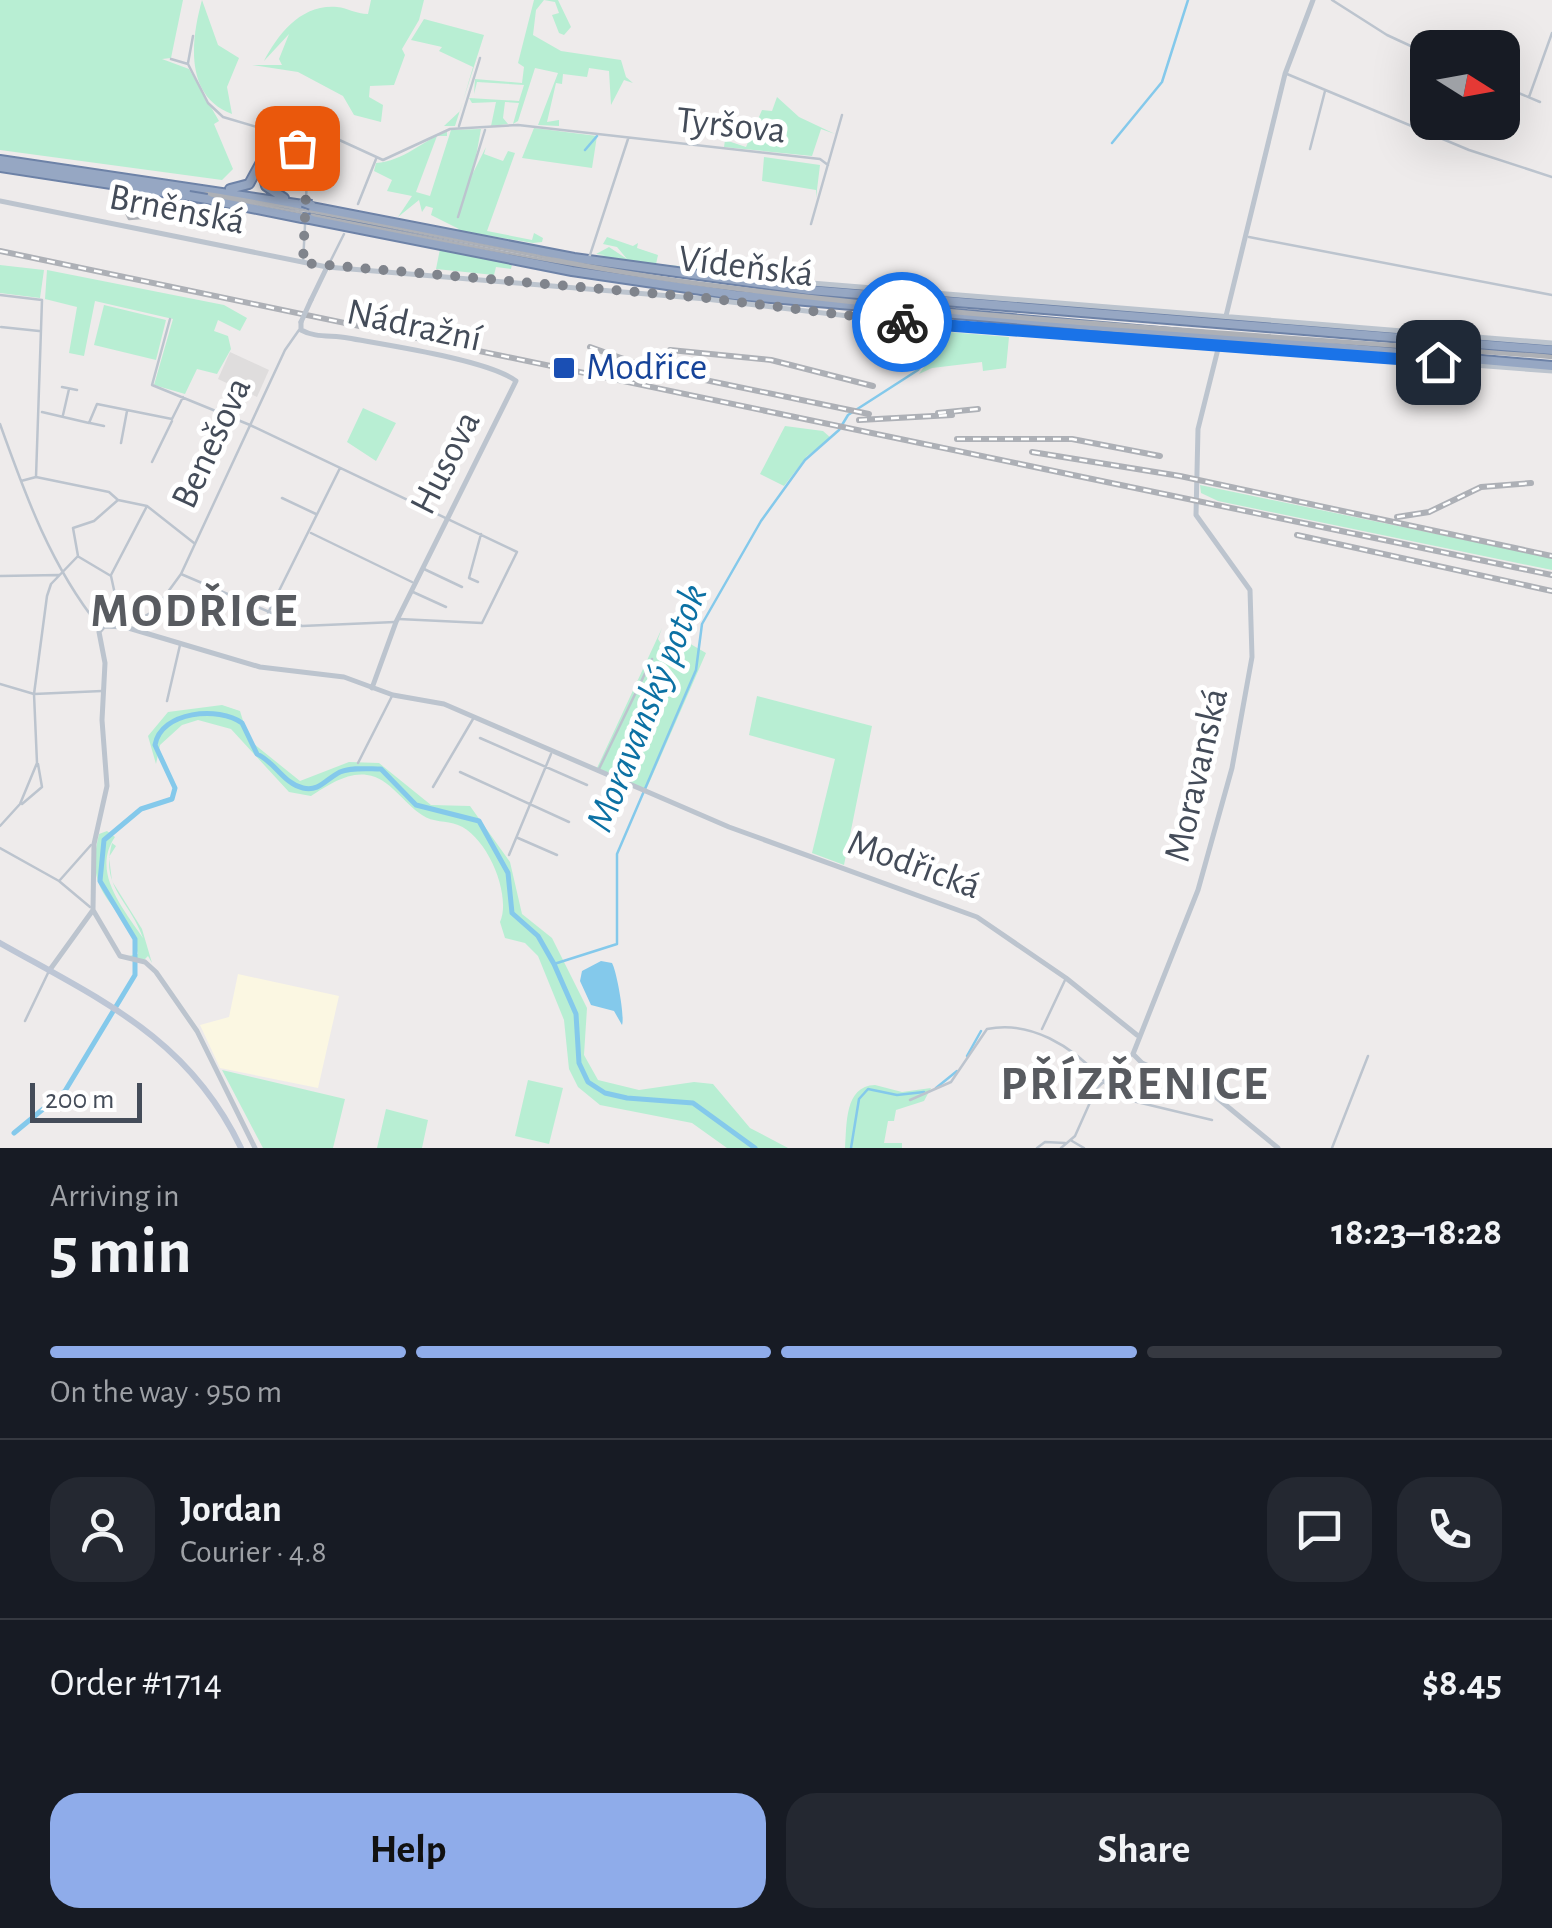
<!DOCTYPE html>
<html lang="en">
<head>
<meta charset="utf-8">
<style>
	:root { --surface:#171b24; --page:#242831; --text:#f1f3f6; --muted:#9ea1a6; --line:#363941; --accent:#8facea }
	body { margin:0; font-family:"Alegreya Sans",sans-serif; background:var(--page); color:var(--text); height:100vh; display:flex; flex-direction:column; font-size:38px; white-space:nowrap }
	* { box-sizing:border-box; margin:0 }
	p { font-size:32px; color:var(--muted) }
	.icon { flex:none; width:55px; height:55px; fill:none; stroke:currentColor; stroke-width:2; stroke-linecap:round; stroke-linejoin:round }
	.map { position:relative; height:1148px; overflow:hidden }
	.details { display:flex; flex-direction:column; background:var(--surface); flex:1 }
	.details>* { flex:none }
	.needle { width:65px; rotate:101deg }
	.tools { position:absolute; left:1410px; top:30px; display:grid; gap:20px }
	.tools a { display:grid; place-items:center; width:110px; height:110px; border-radius:20px; background:var(--surface); box-shadow:0 10px 40px #0002; font-size:50px }
	.scale { position:absolute; left:30px; bottom:25px; width:112px; box-sizing:border-box; padding-left:10px; border:5px solid #444c59; border-top:0; font-size:28px; line-height:35px; white-space:nowrap; color:#444c59; -webkit-text-stroke:8px #fff; paint-order:stroke }
	.pin { position:absolute; display:grid; place-items:center; width:85px; height:85px; color:#fff; margin:-42px; border-radius:20px; box-shadow:0 5px 15px #0006 }
	.courier { position:absolute; display:grid; place-items:center; width:100px; height:100px; margin:-50px; border:8px solid #1a73e8; border-radius:50%; background:#fff; color:#222; box-shadow:0 2px 12px #0007 }
	.summary em { font-style:normal; font-weight:700 }
	.summary div { display:flex; flex-direction:column-reverse }
	.summary { display:flex; align-items:center; justify-content:space-between; height:170px; padding:0 50px }
	h1 { font-size:65px; font-weight:700; line-height:75px }
	.bar { display:grid; grid-template-columns:repeat(4,1fr); gap:15px 10px; align-content:center; height:120px; padding:0 50px }
	.bar i { height:12px; border-radius:8px; background:var(--line) }
	.bar .current { background:var(--accent) }
	.bar p { grid-column:span 4 }
	.line { display:flex; align-items:center; gap:25px; padding:0 50px; border-top:2px solid var(--line) }
	.line div { flex:1 }
	.round { display:grid; place-items:center; flex:none; width:105px; height:105px; border-radius:30px; background:var(--page) }
	.action { display:flex; gap:20px; margin-top:auto; padding:20px 50px }
	.action a { flex:1; height:115px; border-radius:30px; background:var(--accent); color:#111; font-size:40px; font-weight:700; line-height:115px; text-align:center }
	.action a+a { background:var(--page); color:var(--text) }
	.map>svg:first-child { display:block }
	.commercial { fill:#fbf7e2 }
	.education { fill:#dfdddd }
	.green { fill:#b8eed3 }
	.water { fill:#84c9eb }
	.lines { fill:none; stroke-linecap:round; stroke-linejoin:round }
	.stream { stroke:#84c9eb; stroke-width:2.5 }
	.canal { stroke:#84c9eb; stroke-width:5 }
	.trunk-casing { stroke:#6d82a7; stroke-width:12 }
	.minor { stroke:#bcc4ce; stroke-width:2.5 }
	.tertiary { stroke:#bcc4ce; stroke-width:5 }
	.secondary { stroke:#bdc6d5; stroke-width:6 }
	.trunk { stroke:#96a7c3; stroke-width:8 }
	.tram { stroke:#adb0b6; stroke-width:2.5 }
	.rail-casing { stroke:#adb0b6; stroke-width:6 }
	.rail { stroke:#fff; stroke-width:2.5; stroke-dasharray:8; stroke-linecap:butt }
	.trunk-bridge-casing { stroke:#6d82a7; stroke-width:12; stroke-linecap:butt }
	.tertiary-bridge { stroke:#bcc4ce; stroke-width:5 }
	.trunk-bridge { stroke:#96a7c3; stroke-width:8 }
	.done { stroke:#80848c; stroke-width:10; stroke-dasharray:0 18 }
	.route { stroke:#1a73e8; stroke-width:12 }
	.transit-dot { fill:#1a4fb4; stroke:#fff; stroke-width:4 }
	.labels { text-anchor:middle; dominant-baseline:central; stroke-width:10; stroke-linejoin:round; paint-order:stroke }
	.street-label { font-size:38px; fill:#444c59; stroke:#fff }
	.transit-label { font-size:38px; fill:#164399; stroke:#fff; text-anchor:start }
	.water-label { font-size:40px; font-style:italic; fill:#0c71a4; stroke:#fff }
	.district-label { font-size:48px; font-weight:bold; letter-spacing:2.5px; fill:#585b60; stroke:#fff }
</style>
</head>
<body>
<div class="map">
<svg width="1552" height="1148" viewBox="0 0 1552 1148">
	<rect width="100%" height="100%" fill="#eeebeb"/>
	<!-- commercial -->
	<path class="commercial" d="M238 974 339 996 318 1088 220 1068 200 1025 229 1017Z"/>
	<!-- education -->
	<path class="education" d="M230 352 269 370 257 397 218 379Z"/>
	<!-- green -->
	<path class="green" d="M0 0H183L171 58 162 59 189 69 219 121 214 124 233 169 222 180 0 150Z
		M202 0 218 45 239 58 227 87 232 114C184 96 191 40 202 0Z
		M371 0H424L419 20 402 49 405 55 394 85 370 86 369 97 383 105 381 122 354 115 343 96 298 72 252 65H282L279 59 289 34 264 61C278 34 301 4 337 7 348 8 356 14 368 14Z
		M534 0H558L571 27 564 35 559 33 552 15 559 13 555 2 544 0 536 10 533 35 561 51 621 60 626 77 633 83 624 80 611 105 609 71 589 68 587 77 563 74 562 84 556 83 547 122 559 120V126L538 125 558 73 535 68 518 121 513 124 519 103 505 102 503 118 508 124 491 126 496 102 472 103 469 98 519 101 524 85 477 82 474 94 475 79 522 83 524 67 518 63Z
		M424 19 484 35 455 126H444L460 111 473 67 439 51 442 47 411 40Z
		M777 97 799 117 835 134 821 129 812 156 724 147 725 140 746 147 762 110 772 111Z
		M534 128 597 136 592 168 522 158Z
		M481 129 473 173 486 147 484 154 503 161 508 151 515 153 487 231 532 240 534 233 543 238 542 242 533 243 473 233 582 253 456 230 459 229 431 215 433 208 426 206 422 212 419 200 398 217 412 196 387 191 392 180 374 171 376 163C404 161 422 141 447 131V136H437L416 192 430 196 451 130Z
		M764 157 820 165 816 198V190L762 181Z
		M607 237 633 246 638 243 637 248 658 255 656 264 771 274H715L601 258 596 256 605 255 596 254 609 247 627 259 617 247 603 244Z
		M440 249 512 264 511 269 496 267 494 275 436 269Z
		M0 265 44 270 40 298 0 293Z
		M47 270 224 305 247 318 240 331 218 320 214 331 228 336 231 349 217 374 197 369 185 394 154 385 173 319 95 301 84 356 69 353 77 307 45 299Z
		M104 305 166 320 156 360 94 345Z
		M949 332 1009 337 1006 368 983 371 982 362 932 368 919 374Z
		M363 408 396 423 376 461 347 442Z
		M785 426 823 431 831 438 807 456 784 486 760 474Z
		M1200 485 1552 558V570L1218 501 1201 493Z
		M662 628 658 639 662 645 670 646 675 635 706 653 646 790 597 768Z
		M757 696 872 726 844 865 812 853 835 759 749 735Z
		M222 705 240 711 249 740 300 781 349 762 379 763 431 805 470 806 510 862 522 914 552 938 587 1008 584 1055 598 1080 639 1090 694 1082 713 1084 750 1128 788 1148H727L692 1123 600 1105 578 1087 569 1069 564 1020 538 956 525 943 505 938 500 922C512 895 487 836 458 825 446 820 433 823 422 815 403 803 390 778 367 775 347 772 327 786 311 796L289 792 231 729 198 720 182 725 160 745 156 764 148 736 168 712Z
		M107 831 115 837C91 872 123 908 143 938 128 897 100 888 112 843L116 846 109 857 112 881 142 929 152 963 148 956 144 960 129 956 138 954C125 899 82 902 99 834Z
		M222 1070 345 1099 333 1148H263Z
		M528 1080 563 1088 549 1144 515 1136Z
		M875 1085 902 1092 931 1088 924 1101 896 1110 894 1121H888L884 1143H902V1148H845C847 1125 844 1086 875 1085Z
		M386 1109 428 1120 422 1148H377Z"/>
	<!-- water -->
	<path class="water" d="M601 961 612 963C617 972 625 1018 622 1025L614 1011 591 1005 580 981 582 971Z"/>
	<g class="lines">
		<!-- stream -->
		<path class="stream" d="M1112 143 1162 82 1188 0
			M585 150 597 136
			M554 964 617 944V854L696 670 702 624 761 521 805 460 839 430 848 415 918 370 945 333
			M967 1056 981 1031
			M936 1088 957 1071
			M851 1148 859 1099 868 1089 897 1095 924 1092"/>
		<!-- canal -->
		<path class="canal" d="M14 1133 65 1091 135 975V939L100 881 104 840 141 809 172 799 175 788 155 745C161 711 219 706 242 723L257 754C275 762 284 784 303 788 319 792 326 779 340 772 352 767 368 769 381 769L416 805 479 821 508 873 512 913 538 936 554 964 576 1014 579 1063 588 1082 605 1093 627 1098 693 1103 755 1148"/>
		<defs>
			<path id="trunk" d="M0 160 303 205
				M0 167 189 196
				M261 168 266 186 284 198
				M230 189 249 184 261 162
				M207 199 302 218
				M311 207 574 258 809 290 1552 350
				M310 219 572 271 735 295 1552 366
				M863 312 882 320"/>
		</defs>
		<!-- trunk casing -->
		<use href="#trunk" class="trunk-casing"/>
		<!-- minor -->
		<path class="minor" d="M1332 0 1387 35 1428 54
			M171 59 188 64 208 103 223 117 277 133 335 138 383 160 450 129 518 125 820 159 828 165
			M188 63 193 36
			M1287 74 1469 150 1552 177
			M1502 86 1540 102
			M1529 97 1552 33
			M459 126 480 58
			M283 143C312 148 307 175 306 198
			M1310 149 1325 91
			M262 159 270 148 282 143
			M323 178 334 139
			M358 204 376 159
			M458 217 485 130
			M811 224 842 115
			M1249 237 1552 295
			M589 258 628 139
			M303 263 306 206
			M328 266 344 234
			M0 295 42 300 36 477
			M170 319 152 385 250 425 517 552 482 623 399 619
			M1 327 39 331
			M62 387 77 390
			M42 412 89 423 97 404 172 419 183 397
			M63 415 69 389
			M90 423 104 426
			M0 424C26 497 51 566 99 626
			M121 443 127 411
			M152 462 172 421
			M21 481 36 477 109 492 118 500 147 506 194 543
			M282 498 316 514
			M311 533 412 582
			M79 557 111 576 116 599 114 625
			M424 569 462 587
			M181 574 302 626 395 622
			M111 575 147 506
			M0 576 59 575
			M478 582 469 578 481 534
			M413 592 446 607
			M268 613 340 468
			M128 625 154 611 181 574 285 350 299 330
			M0 684 34 694 102 691
			M167 701 180 645
			M480 738 587 785
			M358 763 392 696
			M598 771 652 659
			M460 772 569 822
			M433 787 473 719
			M22 804 42 787 38 764
			M0 826 20 804 37 763 34 694 47 596 51 584 78 556 73 528 94 521 118 500
			M518 838 557 855
			M0 848 59 881 90 907
			M509 855 551 754
			M60 880 91 845
			M25 1021 48 973
			M1042 1029 1066 978
			M910 1100 951 1082 987 1029C1030 1020 1072 1046 1102 1079 1108 1085 1107 1091 1116 1097L1212 1120
			M1072 1141 1084 1148
			M1037 1148 1045 1142 1065 1143
			M1061 1148 1075 1136 1096 1089 1132 1055
			M1332 1148 1368 1056"/>
		<!-- tertiary -->
		<path class="tertiary" d="M0 201 327 267 706 299 882 320 1552 371
			M738 277 1552 343
			M311 300 327 267
			M1226 316 1285 74 1313 0
			M301 322V330C315 338 332 335 348 338 386 345 489 360 516 381L396 622 372 688
			M1219 345 1198 429 1196 515 1250 590 1252 657 1232 768 1198 890 1133 1054 1142 1063 1211 1093 1278 1148
			M49 971 93 910
			M255 1148 197 1031 156 972 145 962 120 956 93 910 94 844 107 786 102 720 105 663 99 632 104 626 125 627 260 667 344 677 393 695 444 704 729 827 977 917 1066 978 1137 1035"/>
		<!-- secondary -->
		<path class="secondary" d="M0 943C101 1000 189 1038 241 1148"/>
		<!-- trunk -->
		<use href="#trunk" class="trunk"/>
		<!-- tram -->
		<path class="tram" d="M1552 356C1272 334 989 320 710 284 541 262 375 220 206 193L179 210 138 195 127 199 123 207 129 219 178 215 209 195C375 226 540 263 708 286 987 323 1271 336 1552 358"/>
		<defs>
			<path id="rail" d="M0 251 1552 575
				M590 347 652 369 869 414
				M670 350 771 360 873 386
				M938 413 978 409
				M859 420 952 415
				M957 439H1072L1160 456
				M1032 452 1180 476 1552 556
				M1397 517 1429 512 1481 487 1531 483
				M1297 535 1552 591"/>
		</defs>
		<!-- rail casing -->
		<use href="#rail" class="rail-casing"/>
		<!-- rail -->
		<use href="#rail" class="rail"/>
		<defs>
			<path id="trunk-bridge" d="M189 196 207 199
				M303 202 311 205
				M302 218 310 219"/>
		</defs>
		<!-- trunk-bridge casing -->
		<use href="#trunk-bridge" class="trunk-bridge-casing"/>
		<!-- tertiary-bridge -->
		<path class="tertiary-bridge" d="M301 322 311 300"/>
		<!-- trunk-bridge -->
		<use href="#trunk-bridge" class="trunk-bridge"/>
	</g>
	<g class="lines">
		<!-- done -->
		<path class="done" d="M297 148 307 170 303 263 706 298 902 322"/>
		<!-- route -->
		<path class="route" d="M902 322 1438 362"/>
	</g>
	<!-- markers -->
	<rect class="transit-dot" x="552" y="356" width="24" height="24" rx="5"/>
	<g class="labels">
		<!-- street labels -->
		<g class="street-label">
			<text transform="translate(731 126) rotate(6)">Tyršova</text>
			<text transform="translate(177 210) rotate(11)">Brněnská</text>
			<text transform="translate(746 267) rotate(7)">Vídeňská</text>
			<text transform="translate(414 326) rotate(12)">Nádražní</text>
			<text transform="translate(212 443) rotate(-65)">Benešova</text>
			<text transform="translate(446 463) rotate(-63)">Husova</text>
			<text transform="translate(1197 775) rotate(-77)">Moravanská</text>
			<text transform="translate(914 865) rotate(20)">Modřická</text>
		</g>
		<!-- transit labels -->
		<g class="transit-label">
			<text x="586" y="368">Modřice</text>
		</g>
		<!-- water labels -->
		<g class="water-label">
			<text transform="translate(647 708) rotate(-68)">Moravanský potok</text>
		</g>
		<!-- district labels -->
		<g class="district-label">
			<text x="195" y="612">MODŘICE</text>
			<text x="1135" y="1085">PŘÍZŘENICE</text>
		</g>
	</g>
</svg>
<div class="tools">
<a><svg class="needle" viewBox="-14 -14 28 28"><path d="M0-13l5 13h-10z" fill="#e53935"/><path d="M0 13l5-13h-10z" fill="#9ea1a6"/></svg></a>
</div>
<div class="scale">200 m</div>
<div class="pin" style="left:297px;top:148px;background:#ea580c"><svg class="icon" aria-label="bag" viewBox="0 0 24 24"><path d="M5 8h14l-1 12H6zM9 8a3 3 0 0 1 6 0"/></svg></div>
<div class="pin" style="left:1438px;top:362px;background:#1f2937"><svg class="icon" aria-label="home" viewBox="0 0 24 24"><path d="M3 11l9-7 9 7M6 9v11h12V9"/></svg></div>
<div class="courier" style="left:902px;top:322px"><svg class="icon" aria-label="bike" viewBox="0 0 24 24"><circle cx="6" cy="16" r="4"/><circle cx="18" cy="16" r="4"/><path d="M6 16l4-8h5l3 8M10 8l3 8H6M13 5h3"/></svg></div>
</div>
<section class="details">
<div class="summary"><div><h1>5 min</h1><p>Arriving in</p></div><em>18:23–18:28</em></div>
<div class="bar"><i class="current"></i><i class="current"></i><i class="current"></i><i></i><p>On the way · 950 m</p></div>
<div class="line" style="height:180px"><a class="round"><svg class="icon" aria-label="person" viewBox="0 0 24 24"><circle cx="12" cy="8" r="4"/><path d="M4 21q1-7 8-7t8 7"/></svg></a><div><b>Jordan</b><p>Courier · 4.8</p></div><a class="round"><svg class="icon" aria-label="chat" viewBox="0 0 24 24"><path d="M4 5h16v11H9l-5 4z"/></svg></a><a class="round"><svg class="icon" aria-label="phone" viewBox="0 0 24 24"><path d="M5 4h4l2 5-3 2q2 4 5 5l2-3 5 2v4C11 20 4 13 5 4z"/></svg></a></div>
<div class="line" style="height:130px"><div>Order #1714</div><b>$8.45</b></div>
<div class="action"><a>Help</a><a>Share</a></div>
</section>
</body>
</html>
